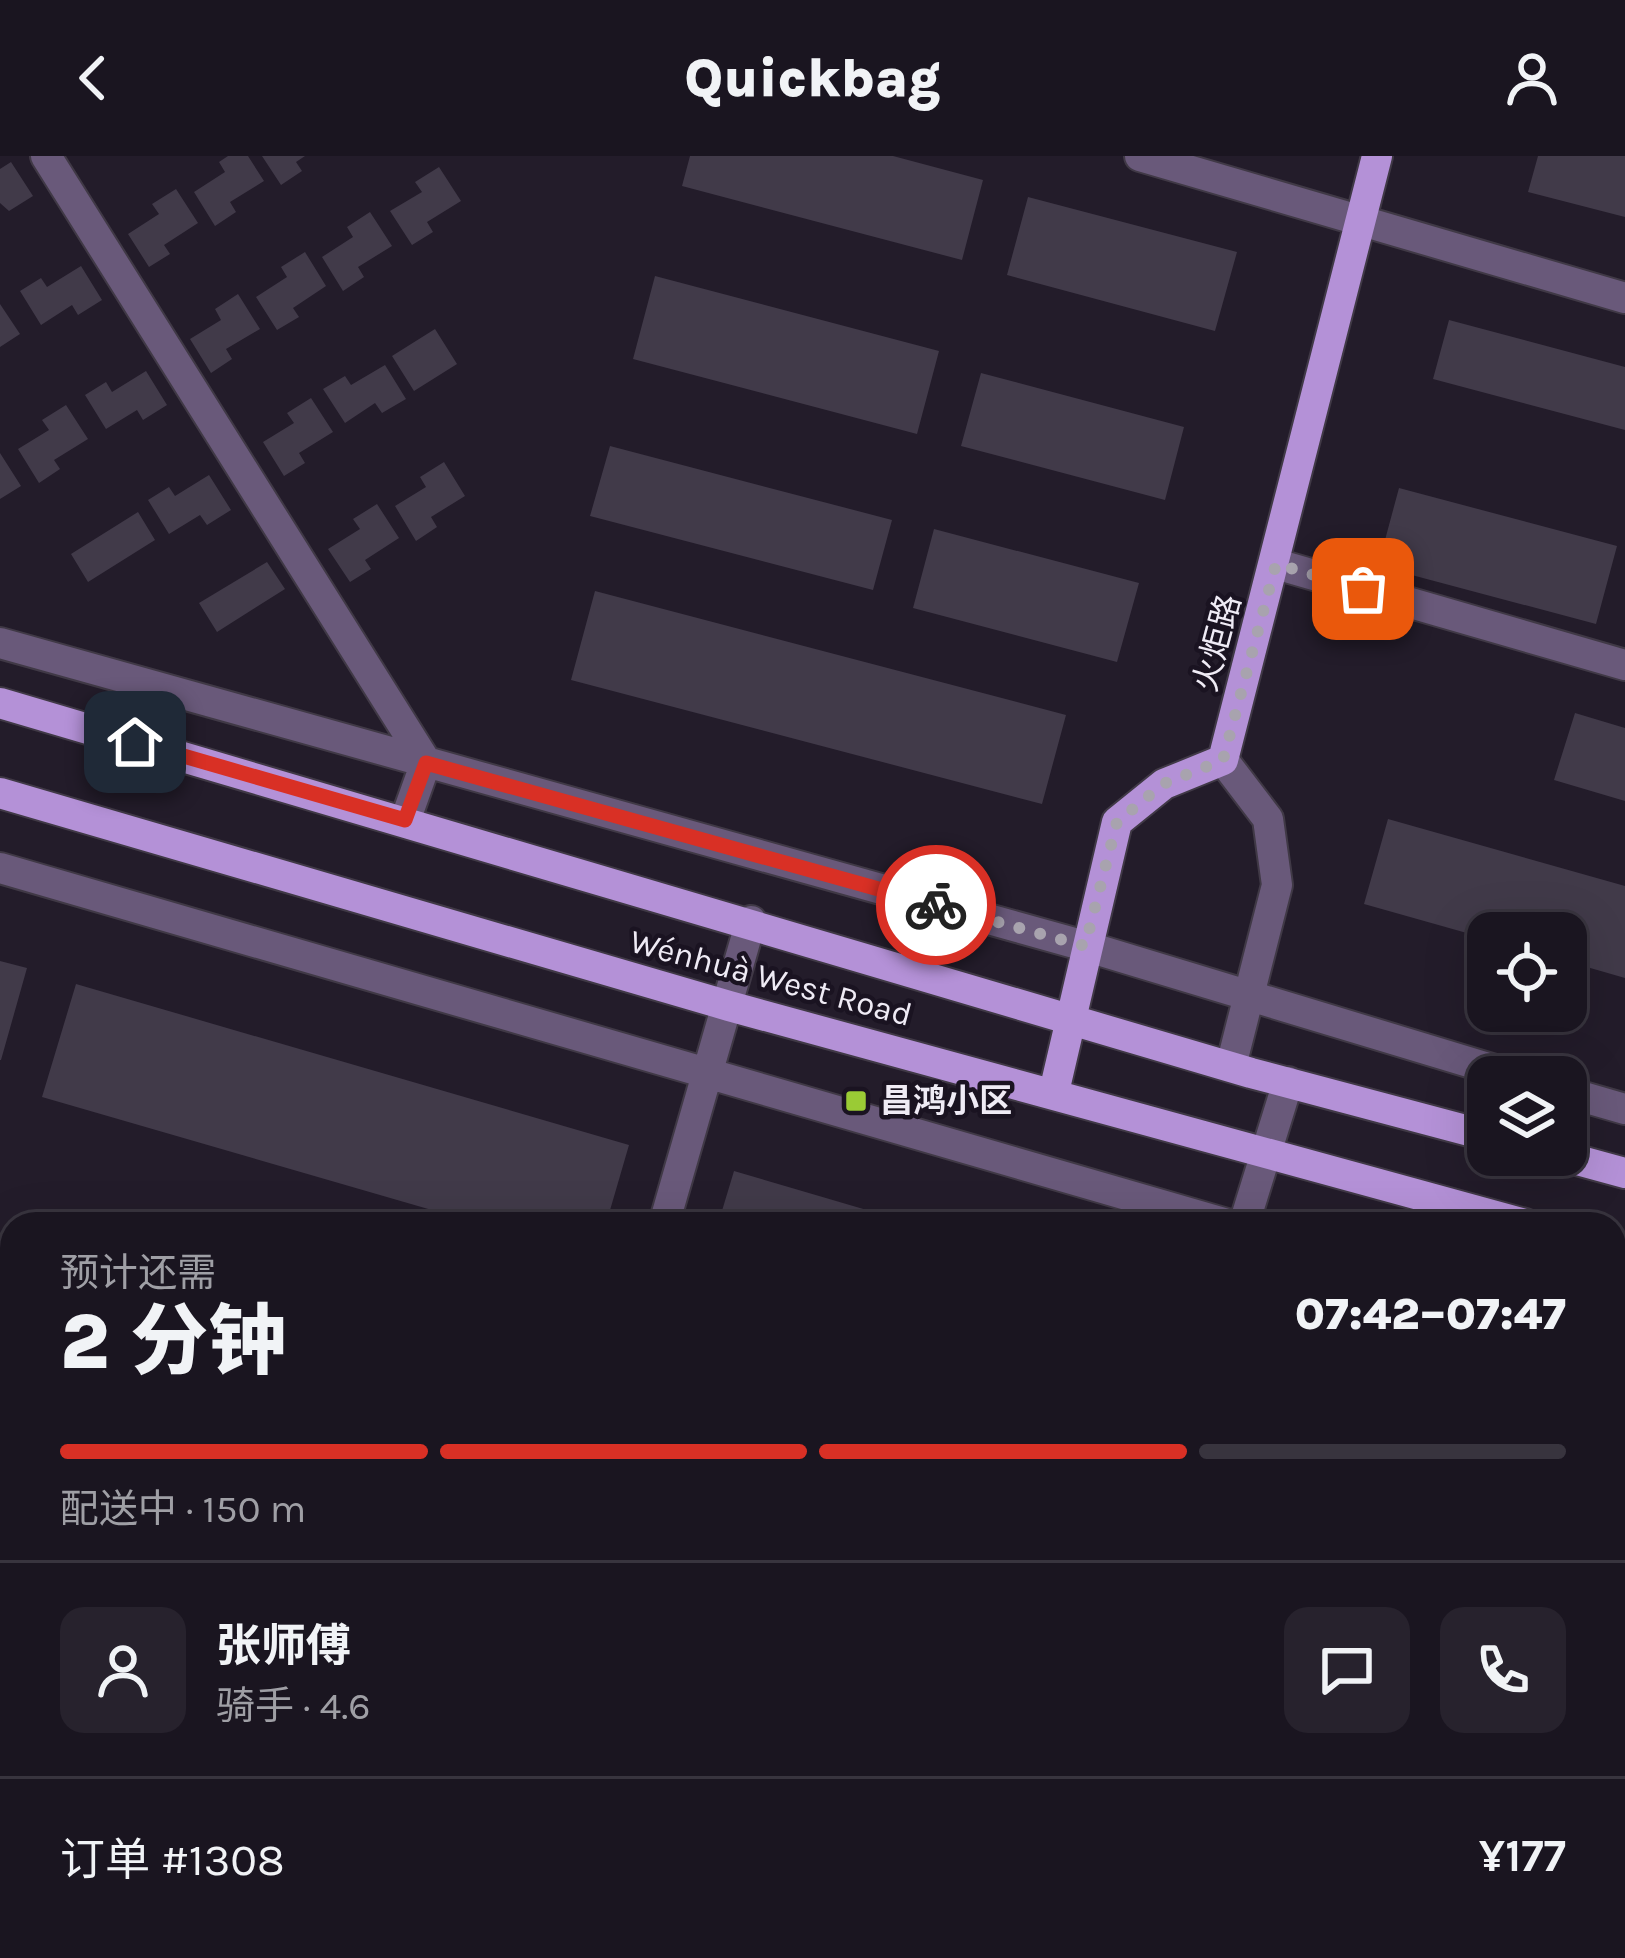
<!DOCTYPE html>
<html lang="zh">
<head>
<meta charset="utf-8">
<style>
	:root { --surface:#1a1520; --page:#27222d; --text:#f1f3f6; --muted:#9f9fa5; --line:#38343e; --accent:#d93025 }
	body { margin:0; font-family:Karla,"Noto Sans SC",sans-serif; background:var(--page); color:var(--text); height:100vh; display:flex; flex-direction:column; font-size:45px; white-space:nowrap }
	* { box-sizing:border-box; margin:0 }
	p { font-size:39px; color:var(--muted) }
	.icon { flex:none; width:66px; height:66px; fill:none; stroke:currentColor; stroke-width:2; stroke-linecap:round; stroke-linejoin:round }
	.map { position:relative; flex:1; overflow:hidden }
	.side { position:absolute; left:0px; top:1056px; width:1626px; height:747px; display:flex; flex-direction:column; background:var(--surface); border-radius:36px 36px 0 0; box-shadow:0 12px 48px #0002,0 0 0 3px var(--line) }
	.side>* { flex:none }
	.tools { position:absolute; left:1467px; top:756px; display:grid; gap:24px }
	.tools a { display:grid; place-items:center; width:120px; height:120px; border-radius:24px; background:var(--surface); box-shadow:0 12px 48px #0002,0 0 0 3px var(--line); font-size:60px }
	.pin { position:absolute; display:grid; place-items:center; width:102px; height:102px; color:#fff; margin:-51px; border-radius:24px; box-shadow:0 6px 18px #0006 }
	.courier { position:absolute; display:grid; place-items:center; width:120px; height:120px; margin:-60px; border:9px solid #d93025; border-radius:50%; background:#fff; color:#222; box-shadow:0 3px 15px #0007 }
	.summary em { font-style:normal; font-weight:800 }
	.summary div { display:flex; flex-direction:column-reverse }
	.summary { display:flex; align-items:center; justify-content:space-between; height:204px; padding:0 60px }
	h1 { font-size:78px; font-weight:800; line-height:90px }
	.bar { display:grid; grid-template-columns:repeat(4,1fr); gap:18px 12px; align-content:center; height:144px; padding:0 60px }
	.bar i { height:15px; border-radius:9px; background:var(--line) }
	.bar .active { background:var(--accent) }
	.bar p { grid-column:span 4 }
	.line { display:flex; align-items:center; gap:30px; padding:0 60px; border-top:3px solid var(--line) }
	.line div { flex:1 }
	.round { display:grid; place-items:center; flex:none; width:126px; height:126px; border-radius:24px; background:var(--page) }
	header { display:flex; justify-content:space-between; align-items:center; height:156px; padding:0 60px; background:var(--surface); font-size:54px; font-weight:800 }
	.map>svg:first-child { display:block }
	.building { fill:#413a49 }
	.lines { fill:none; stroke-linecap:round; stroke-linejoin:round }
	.minor-casing { stroke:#403946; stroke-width:34 }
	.major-casing { stroke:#403946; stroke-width:34 }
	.minor { stroke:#69597a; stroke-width:30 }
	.major { stroke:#b491d7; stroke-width:30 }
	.done { stroke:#a8a3ae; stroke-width:12; stroke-dasharray:0 21.6 }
	.route { stroke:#d93025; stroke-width:15 }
	.poi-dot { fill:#9acb35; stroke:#1a1321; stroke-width:4.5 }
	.labels { text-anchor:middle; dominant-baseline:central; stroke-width:9; stroke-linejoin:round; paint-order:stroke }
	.street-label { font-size:33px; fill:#efebf5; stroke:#1a1321 }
	.poi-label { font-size:33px; font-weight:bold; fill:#efebf5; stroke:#1a1321; text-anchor:start }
</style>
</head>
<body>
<header><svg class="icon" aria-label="back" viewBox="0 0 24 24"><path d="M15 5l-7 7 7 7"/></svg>Quickbag<svg class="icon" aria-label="person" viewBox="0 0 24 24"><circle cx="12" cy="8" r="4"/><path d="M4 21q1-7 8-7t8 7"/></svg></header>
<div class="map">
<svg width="1625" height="1802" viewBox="0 0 1625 1802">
	<rect width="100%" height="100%" fill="#231c2a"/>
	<!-- building -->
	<path class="building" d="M228 0H248L264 25 230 46 236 56 215 70 194 36 225 16 219 6Z
		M262 0H305L296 6 302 15 281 29Z
		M690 0H893L983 24 962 104 682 30Z
		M1538 0H1625V61L1528 36Z
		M11 6 33 40 9 55 0 47V13Z
		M439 11 461 45 427 66 433 76 412 89 390 55 422 36 415 26Z
		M176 33 198 67 164 89 170 98 149 111 128 78 159 58 152 48Z
		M1028 41 1237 96 1215 175 1007 119Z
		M370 56 392 90 358 111 364 121 343 135 322 101 353 81 347 71Z
		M305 96 326 130 293 152 299 161 277 174 256 141 287 121 281 111Z
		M81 110 102 144 78 159 72 149 41 169 20 135 41 122 47 131Z
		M655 120 939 195 917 278 633 203Z
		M238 138 260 173 226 193 232 203 211 217 190 183 221 164 215 153Z
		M0 148 20 178 0 191Z
		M1449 164 1625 211V274L1433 223Z
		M435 173 457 208 414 235 392 200Z
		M385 209 406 243 382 257 375 247 345 267 323 233 345 220 351 229Z
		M146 215 167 249 143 264 137 254 106 273 85 239 106 226 112 236Z
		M981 217 1184 271 1165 344 961 290Z
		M311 242 333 276 299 297 305 307 284 320 263 286 294 267 287 257Z
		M66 249 88 283 54 304 60 313 39 327 18 293 49 274 42 264Z
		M610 290 892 364 873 434 590 360Z
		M0 297 21 330 0 343Z
		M444 306 465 340 431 361 437 371 416 385 395 350 426 331 420 321Z
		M209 319 231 354 207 369 200 359 169 378 148 344 169 331 175 340Z
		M1399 332 1617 390 1596 468 1378 410Z
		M377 348 399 382 365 404 371 413 350 426 328 393 360 373 353 363Z
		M138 356 155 384 88 426 71 398Z
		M934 373 1139 427 1117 506 913 452Z
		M267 406 285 433 217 476 199 447Z
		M595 435 1066 559 1042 648 571 524Z
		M1575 557 1625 572V645L1554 624Z
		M1388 663 1625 730V822L1566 805V777H1488V783L1364 748Z
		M0 805 27 812 1 904H0Z
		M76 828 629 989 606 1068H480L42 941Z
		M734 1015 911 1067V1068H718Z
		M19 1058 48 1067V1068H16Z
		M12 1084V1133L0 1129Z
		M1614 1264 1625 1268V1375L1614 1372Z
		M0 1562 12 1584 0 1592Z
		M1614 1720 1625 1721V1799L1529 1795 1614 1791Z
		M12 1741V1791H66L46 1802H12L0 1780V1747Z"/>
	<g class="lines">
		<defs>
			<path id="minor" d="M46 0 426 606 405 665
				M1140 0 1625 142
				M1276 408 1625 509
				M0 487 1085 790 1518 921
				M1223 604 1268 663 1277 729 1231 910
				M0 712 1227 1068
				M1566 936 1625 953
				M664 1068 751 765
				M1244 1068 1288 926
				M1614 1175 1625 1178
				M0 1180 12 1183
				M0 1446 12 1469
				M181 1791 187 1802
				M1311 1791 1317 1802"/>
			<path id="major" d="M0 547 1251 917 1488 980
				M0 637 729 850 1525 1068
				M1054 936 1117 666 1164 628 1223 604 1377 0
				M1559 999 1625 1017
				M1614 1094 1625 1097"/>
		</defs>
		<!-- minor casing -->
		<use href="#minor" class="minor-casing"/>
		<!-- major casing -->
		<use href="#major" class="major-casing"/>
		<!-- minor -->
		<use href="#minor" class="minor"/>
		<!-- major -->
		<use href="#major" class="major"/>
	</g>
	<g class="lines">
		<!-- done -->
		<path class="done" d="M936 749 1085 790 1117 666 1163 628 1223 604 1276 408 1363 433"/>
		<!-- route -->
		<path class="route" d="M135 586 405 664 426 607 936 749"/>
	</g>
	<!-- markers -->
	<rect class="poi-dot" x="844" y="933" width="24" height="24" rx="6"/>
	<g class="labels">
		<!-- street labels -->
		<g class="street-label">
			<text transform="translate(1217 487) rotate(-75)">火炬路</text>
			<text transform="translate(771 822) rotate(15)">Wénhuà West Road</text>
		</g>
		<!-- poi labels -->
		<g class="poi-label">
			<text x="880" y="945">昌鸿小区</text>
		</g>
	</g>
</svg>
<div class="tools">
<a><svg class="icon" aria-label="locate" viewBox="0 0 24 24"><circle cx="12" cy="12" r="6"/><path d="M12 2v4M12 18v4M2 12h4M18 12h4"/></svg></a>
<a><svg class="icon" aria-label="layers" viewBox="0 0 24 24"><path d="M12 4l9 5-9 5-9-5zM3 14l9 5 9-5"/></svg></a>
</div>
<div class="pin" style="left:1363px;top:433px;background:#ea580c"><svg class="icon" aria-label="bag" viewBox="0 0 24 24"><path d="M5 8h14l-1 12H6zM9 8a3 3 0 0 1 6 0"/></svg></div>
<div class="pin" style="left:135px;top:586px;background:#1f2937"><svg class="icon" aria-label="home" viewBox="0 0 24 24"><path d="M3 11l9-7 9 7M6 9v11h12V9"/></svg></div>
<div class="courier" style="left:936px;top:749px"><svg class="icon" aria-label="bike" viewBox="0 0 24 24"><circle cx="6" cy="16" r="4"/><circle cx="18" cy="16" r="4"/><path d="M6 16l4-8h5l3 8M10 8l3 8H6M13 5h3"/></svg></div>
<section class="side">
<div class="summary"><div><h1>2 分钟</h1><p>预计还需</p></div><em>07:42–07:47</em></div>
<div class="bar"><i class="active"></i><i class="active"></i><i class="active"></i><i></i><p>配送中 · 150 m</p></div>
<div class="line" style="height:216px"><a class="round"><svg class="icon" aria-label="person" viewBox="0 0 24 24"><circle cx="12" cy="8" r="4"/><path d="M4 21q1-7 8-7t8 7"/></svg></a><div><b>张师傅</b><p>骑手 · 4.6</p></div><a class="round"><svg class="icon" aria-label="chat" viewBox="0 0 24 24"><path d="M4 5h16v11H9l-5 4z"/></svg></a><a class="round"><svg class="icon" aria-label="phone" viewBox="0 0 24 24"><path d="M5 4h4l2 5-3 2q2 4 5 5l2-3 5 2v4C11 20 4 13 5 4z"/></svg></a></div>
<div class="line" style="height:156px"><div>订单 #1308</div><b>¥177</b></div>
</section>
</div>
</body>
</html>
